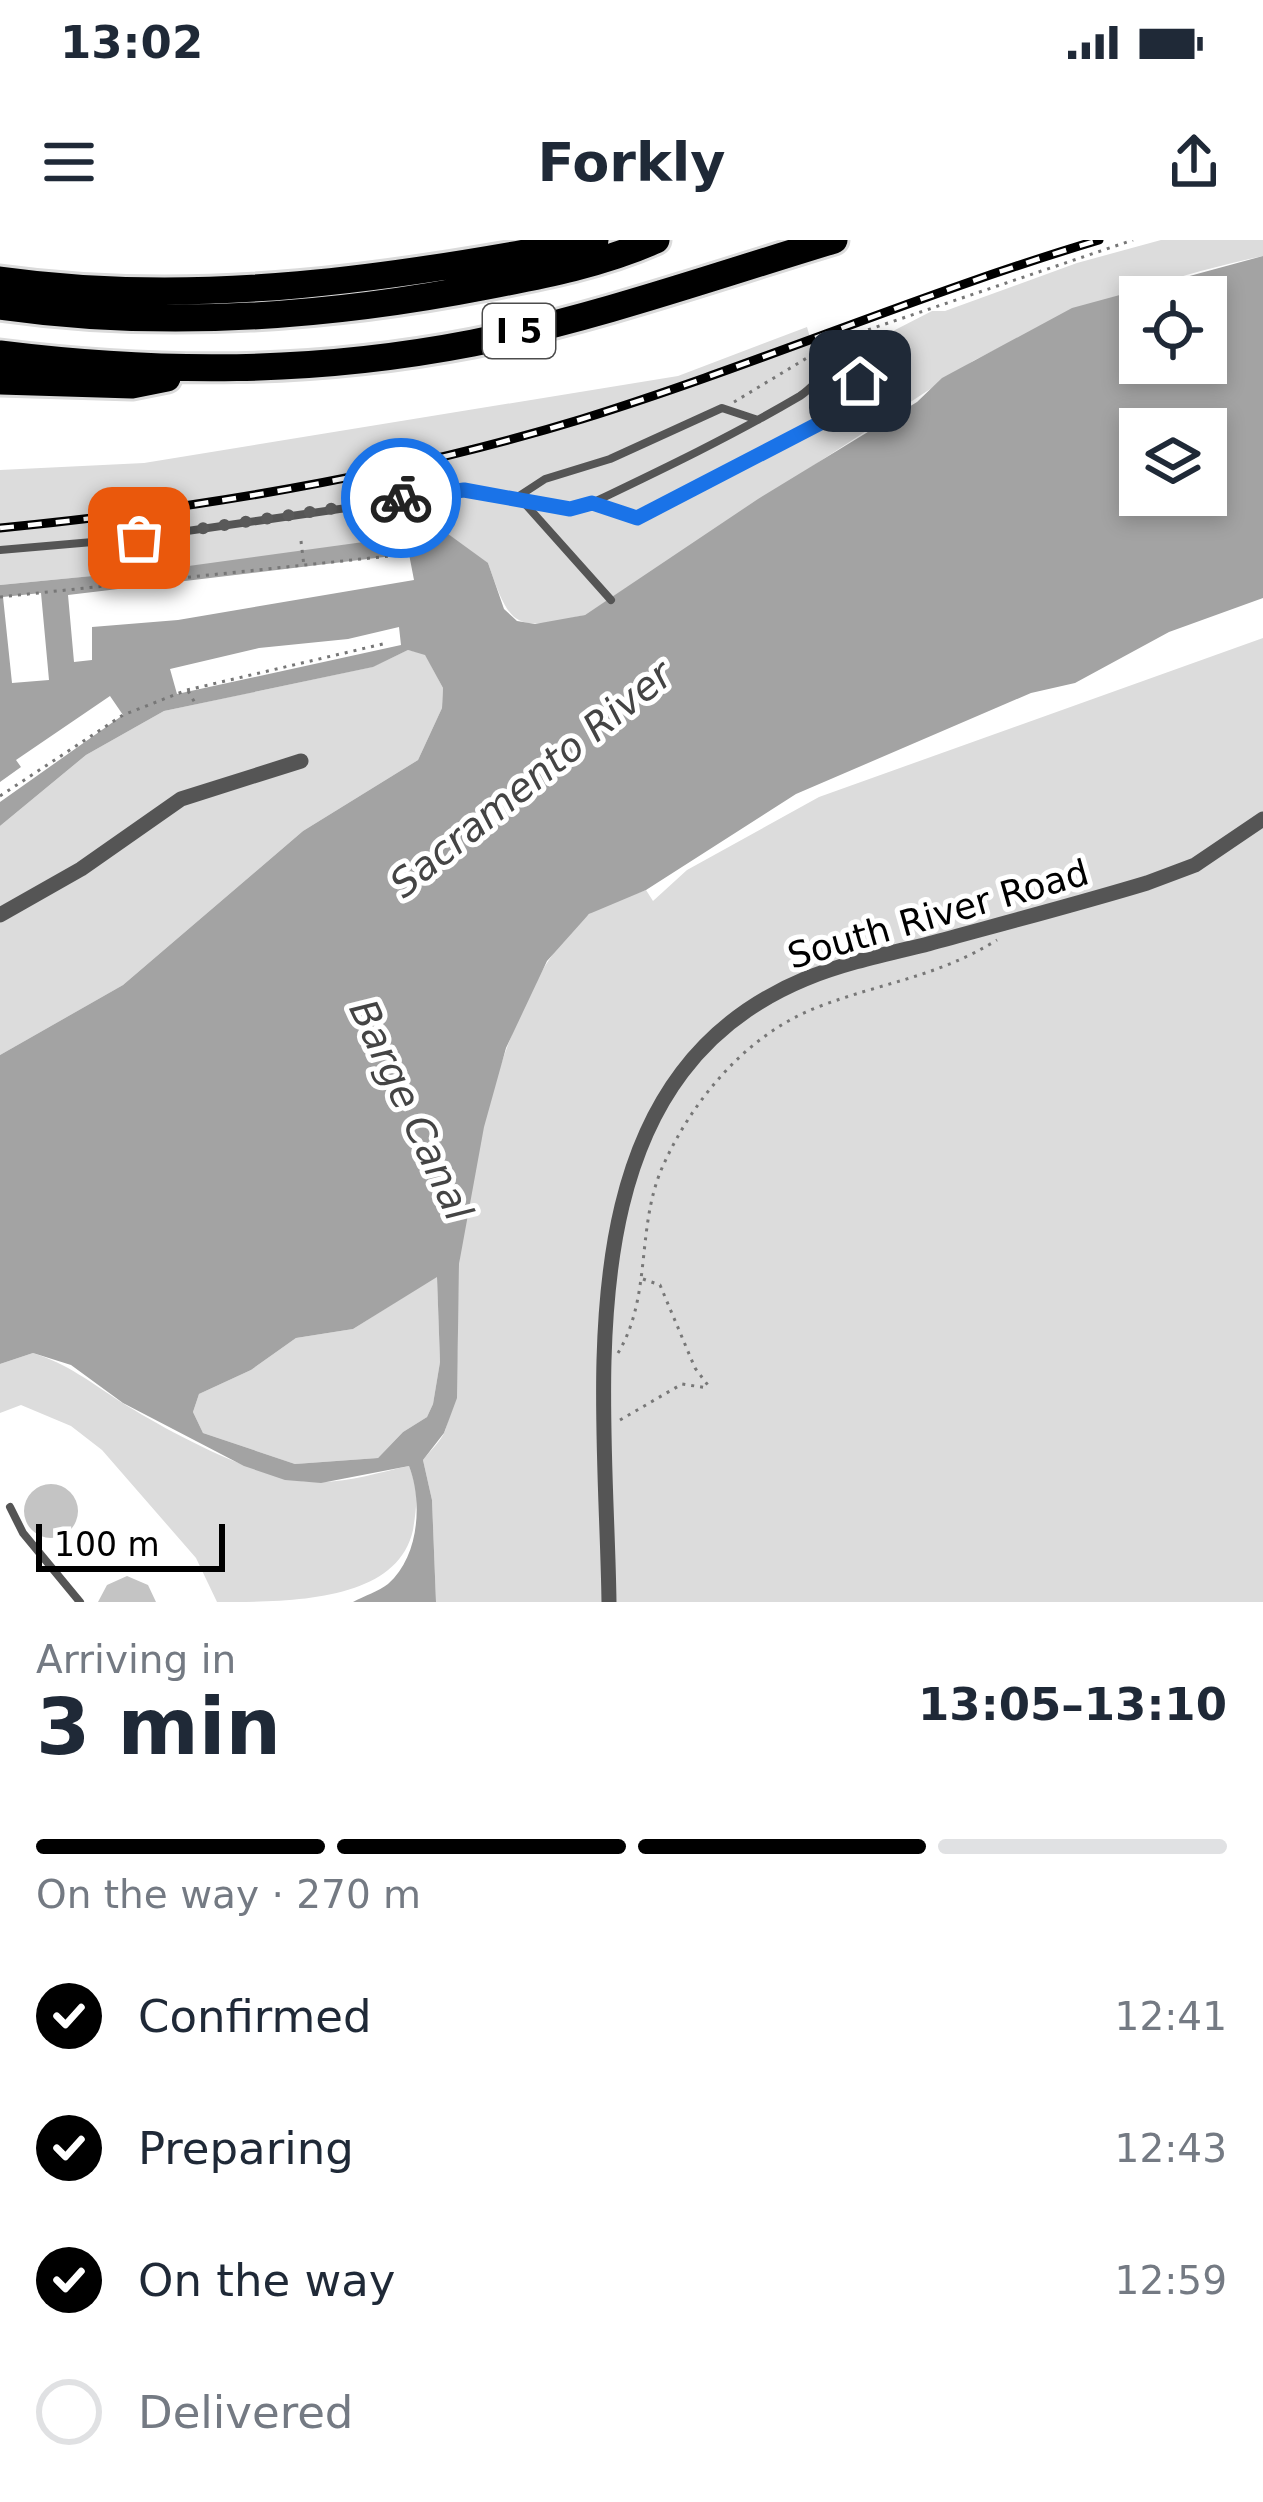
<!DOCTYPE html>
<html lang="en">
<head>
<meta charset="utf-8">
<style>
	:root { --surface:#fff; --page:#f2f2f3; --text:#1f2937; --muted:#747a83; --line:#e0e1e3; --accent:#000 }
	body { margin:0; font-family:"DejaVu Sans",sans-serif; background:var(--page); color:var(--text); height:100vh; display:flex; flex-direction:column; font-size:45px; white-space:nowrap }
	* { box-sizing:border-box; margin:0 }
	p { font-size:39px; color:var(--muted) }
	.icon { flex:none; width:66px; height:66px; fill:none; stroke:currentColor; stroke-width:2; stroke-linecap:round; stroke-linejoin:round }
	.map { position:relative; height:1362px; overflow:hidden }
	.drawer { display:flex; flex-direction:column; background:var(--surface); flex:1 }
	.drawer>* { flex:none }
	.tools { position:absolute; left:1119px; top:36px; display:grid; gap:24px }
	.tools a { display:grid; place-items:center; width:108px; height:108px; border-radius:0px; background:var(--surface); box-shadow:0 6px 18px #0003; font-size:60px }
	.scale { position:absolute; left:36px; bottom:30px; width:189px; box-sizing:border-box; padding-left:12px; border:6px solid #000; border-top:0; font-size:33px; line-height:42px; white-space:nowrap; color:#000; -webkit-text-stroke:9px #fff; paint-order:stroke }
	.pin { position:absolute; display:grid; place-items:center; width:102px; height:102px; color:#fff; margin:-51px; border-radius:24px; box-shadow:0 6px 18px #0006 }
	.courier { position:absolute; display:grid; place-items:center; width:120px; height:120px; margin:-60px; border:9px solid #1a73e8; border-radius:50%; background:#fff; color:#222; box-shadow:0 3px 15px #0007 }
	.headline em { font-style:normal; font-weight:700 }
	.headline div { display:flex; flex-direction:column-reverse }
	.headline { display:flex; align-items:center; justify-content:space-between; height:204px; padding:0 36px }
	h1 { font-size:78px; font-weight:700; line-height:90px }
	.bar { display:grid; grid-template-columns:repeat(4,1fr); gap:18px 12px; align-content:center; height:144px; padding:0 36px }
	.bar i { height:15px; border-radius:9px; background:var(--line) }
	.bar .active { background:var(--accent) }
	.bar p { grid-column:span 4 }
	ol { padding:0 36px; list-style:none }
	li { display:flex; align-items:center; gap:36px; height:132px }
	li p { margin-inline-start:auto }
	li .icon { padding:12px; border-radius:50%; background:var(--accent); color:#fff; stroke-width:4 }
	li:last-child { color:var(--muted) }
	li i { width:66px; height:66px; border:6px solid var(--line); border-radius:50% }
	.status { display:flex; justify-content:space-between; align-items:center; height:84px; padding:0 60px; background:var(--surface); direction:ltr }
	.status svg { height:33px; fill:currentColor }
	header { display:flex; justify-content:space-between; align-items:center; height:156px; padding:0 36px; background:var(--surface); font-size:54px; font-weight:700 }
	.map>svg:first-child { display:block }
	.green { fill:#dcdcdc }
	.water { fill:#a3a3a3; fill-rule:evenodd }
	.pier { fill:#fff }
	.building { fill:#c4c4c4 }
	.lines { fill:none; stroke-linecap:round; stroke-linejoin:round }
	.highway-casing { stroke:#dbdbdb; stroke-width:33 }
	.path { stroke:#777; stroke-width:3; stroke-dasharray:3 6; stroke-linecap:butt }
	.lane { stroke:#555; stroke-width:8 }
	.street { stroke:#555; stroke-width:15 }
	.highway { stroke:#000; stroke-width:27 }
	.rail-casing { stroke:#000; stroke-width:9 }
	.rail { stroke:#fff; stroke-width:4.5; stroke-dasharray:14; stroke-linecap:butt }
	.done { stroke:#595959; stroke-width:12; stroke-dasharray:0 21.6 }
	.route { stroke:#1a73e8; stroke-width:15 }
	.labels { text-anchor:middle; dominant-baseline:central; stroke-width:10; stroke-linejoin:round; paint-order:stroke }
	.shield { fill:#fff; stroke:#4c4c4c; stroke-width:3 }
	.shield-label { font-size:33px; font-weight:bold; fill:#000 }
	.street-label { font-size:36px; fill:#000; stroke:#fff }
	.water-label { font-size:39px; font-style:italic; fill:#444; stroke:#fff }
</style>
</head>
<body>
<div class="status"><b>13:02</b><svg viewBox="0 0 49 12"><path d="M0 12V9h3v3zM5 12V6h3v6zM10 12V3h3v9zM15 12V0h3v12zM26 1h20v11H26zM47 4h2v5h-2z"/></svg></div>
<header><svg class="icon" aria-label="menu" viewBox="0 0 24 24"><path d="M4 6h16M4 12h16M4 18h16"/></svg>Forkly<svg class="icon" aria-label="share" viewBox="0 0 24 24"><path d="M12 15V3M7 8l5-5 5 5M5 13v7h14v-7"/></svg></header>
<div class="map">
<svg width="1263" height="1362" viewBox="0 0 1263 1362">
	<rect width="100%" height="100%" fill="#fff"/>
	<!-- green -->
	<path class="green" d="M1161 0H1263V16C1163 37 1063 74 973 121L585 375C515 391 511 390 488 323L174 328 0 345V230L144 223 678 136 807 87 819 129 932 71H945L1077 23Z
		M1263 398V1362H436L432 1260 423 1220C430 1211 441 1201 445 1191 463 1139 456 1078 459 1025 466 929 510 737 587 676 602 663 628 657 646 650L653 661 687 630 819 557Z
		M408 410 425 414 443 448 442 468 418 520 303 591 123 745 0 815V586L86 515 164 471 372 427Z
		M437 1036 440 1122 433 1164 427 1177 403 1192 378 1218 295 1224 203 1193 193 1172 199 1154 251 1130 296 1098 353 1089Z
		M33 1113C68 1124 90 1142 121 1162 169 1192 261 1242 317 1242 347 1243 380 1232 409 1226 419 1251 417 1264 413 1290 397 1362 291 1362 217 1362L196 1318 102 1210 71 1186 21 1165 0 1173V1124Z"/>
	<!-- water -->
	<path class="water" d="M1263 16V358L1169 392 1075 443 1031 453 796 554 646 650 589 674 547 721 506 808 484 887 459 1024 457 1158 444 1193 423 1220 432 1260 436 1362H353C364 1356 379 1351 388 1344 419 1317 423 1262 409 1226L321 1243 285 1240 244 1226 123 1163 71 1125 33 1113 0 1124V815L123 745 303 591 418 520 442 468 443 448 425 415 408 410 373 427 164 471 86 515 0 586V345L174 328 444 291 488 323 504 369 517 381 535 384 585 375 758 259 917 162 942 138 1072 68ZM1140 57H1206V123H1140ZM1140 189H1206V255H1140ZM437 1037 440 1122 433 1164 427 1177 403 1192 378 1218 295 1224 203 1193 193 1172 199 1154 251 1130 296 1098 353 1089Z"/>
	<!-- pier -->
	<path class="pier" d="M409 314 414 340 178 380 92 387V420L74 422 68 355Z
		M41 353 49 440 12 443 3 357Z
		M399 387 401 405 177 454 170 429 259 408 348 399Z
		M110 456 123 475 0 562V542L21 527 16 520Z"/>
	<!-- building -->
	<path class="building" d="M24 1271a27 27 0 1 1 54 0a27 27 0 1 1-54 0Z
		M127 1336 148 1345 156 1362H98L107 1345Z"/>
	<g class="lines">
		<defs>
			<path id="highway" d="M0 40C200 68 398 38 595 0
				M0 66C161 89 329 77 487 46 545 35 602 24 656 0
				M0 114C161 134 313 134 473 103 596 78 715 36 834 0
				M0 141 132 145 167 138"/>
		</defs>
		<!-- highway casing -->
		<use href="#highway" class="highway-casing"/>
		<!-- path -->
		<path class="path" d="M734 162 835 101 1133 0
			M301 301 304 326
			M0 357 409 314
			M188 451 195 463
			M0 556 123 475 187 450 387 403
			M643 1039 660 1045 695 1128 710 1148
			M618 1113C652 1057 636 988 662 928 692 860 747 794 818 767 883 742 935 738 997 700
			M620 1180 682 1144 708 1148"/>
		<!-- lane -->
		<path class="lane" d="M519 256 545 239 610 219 722 168 758 180
			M519 257 611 360
			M0 310 139 298 464 251 579 269 592 263C663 229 732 196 800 156 819 144 826 122 853 126L859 141 854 160 826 180 637 278 592 263
			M10 1267 23 1293 80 1362"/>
		<!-- street -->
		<path class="street" d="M0 675 81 629 181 559 301 521
			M609 1362C606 1147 559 841 805 739 844 723 887 714 928 704 1001 684 1074 665 1147 643L1195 625 1263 579"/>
		<!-- highway -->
		<use href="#highway" class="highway"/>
		<defs>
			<path id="rail" d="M0 288C197 269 392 237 582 179 756 125 924 52 1099 0"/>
		</defs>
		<!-- rail casing -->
		<use href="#rail" class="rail-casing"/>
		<!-- rail -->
		<use href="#rail" class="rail"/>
	</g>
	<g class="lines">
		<!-- done -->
		<path class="done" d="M139 298 401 258"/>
		<!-- route -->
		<path class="route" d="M401 258 464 250 570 269 592 263 637 278 826 180 854 160 860 141"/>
	</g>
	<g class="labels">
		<!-- shield labels -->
		<rect class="shield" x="483" y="64" width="72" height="54" rx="9"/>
		<g class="shield-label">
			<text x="519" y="91">I 5</text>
		</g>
		<!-- street labels -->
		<g class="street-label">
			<text transform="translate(938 674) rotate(-16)">South River Road</text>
		</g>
		<!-- water labels -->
		<g class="water-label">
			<text transform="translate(531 539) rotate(-39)">Sacramento River</text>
			<text transform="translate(411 870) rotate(65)">Barge Canal</text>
		</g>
	</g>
</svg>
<div class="tools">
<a><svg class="icon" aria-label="locate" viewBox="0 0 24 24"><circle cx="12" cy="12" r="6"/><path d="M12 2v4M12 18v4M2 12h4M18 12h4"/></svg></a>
<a><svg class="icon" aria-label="layers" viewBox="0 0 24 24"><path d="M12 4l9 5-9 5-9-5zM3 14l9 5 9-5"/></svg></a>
</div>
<div class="scale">100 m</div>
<div class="pin" style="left:139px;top:298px;background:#ea580c"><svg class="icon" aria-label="bag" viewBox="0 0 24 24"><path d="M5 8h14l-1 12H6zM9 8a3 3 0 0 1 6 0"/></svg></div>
<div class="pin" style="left:860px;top:141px;background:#1f2937"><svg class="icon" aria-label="home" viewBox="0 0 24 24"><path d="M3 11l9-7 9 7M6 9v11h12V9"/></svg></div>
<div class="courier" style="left:401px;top:258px"><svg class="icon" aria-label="bike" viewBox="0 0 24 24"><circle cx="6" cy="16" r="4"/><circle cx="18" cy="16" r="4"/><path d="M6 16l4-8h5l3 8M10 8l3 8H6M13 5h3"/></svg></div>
</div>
<section class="drawer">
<div class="headline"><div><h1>3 min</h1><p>Arriving in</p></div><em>13:05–13:10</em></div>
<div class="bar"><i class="active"></i><i class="active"></i><i class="active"></i><i></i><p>On the way · 270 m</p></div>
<ol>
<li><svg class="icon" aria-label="check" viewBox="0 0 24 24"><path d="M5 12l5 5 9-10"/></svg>Confirmed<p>12:41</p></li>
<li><svg class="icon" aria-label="check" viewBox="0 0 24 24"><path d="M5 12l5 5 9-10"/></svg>Preparing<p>12:43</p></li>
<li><svg class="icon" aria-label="check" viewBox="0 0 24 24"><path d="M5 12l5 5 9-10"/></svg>On the way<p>12:59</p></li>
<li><i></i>Delivered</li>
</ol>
</section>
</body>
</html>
